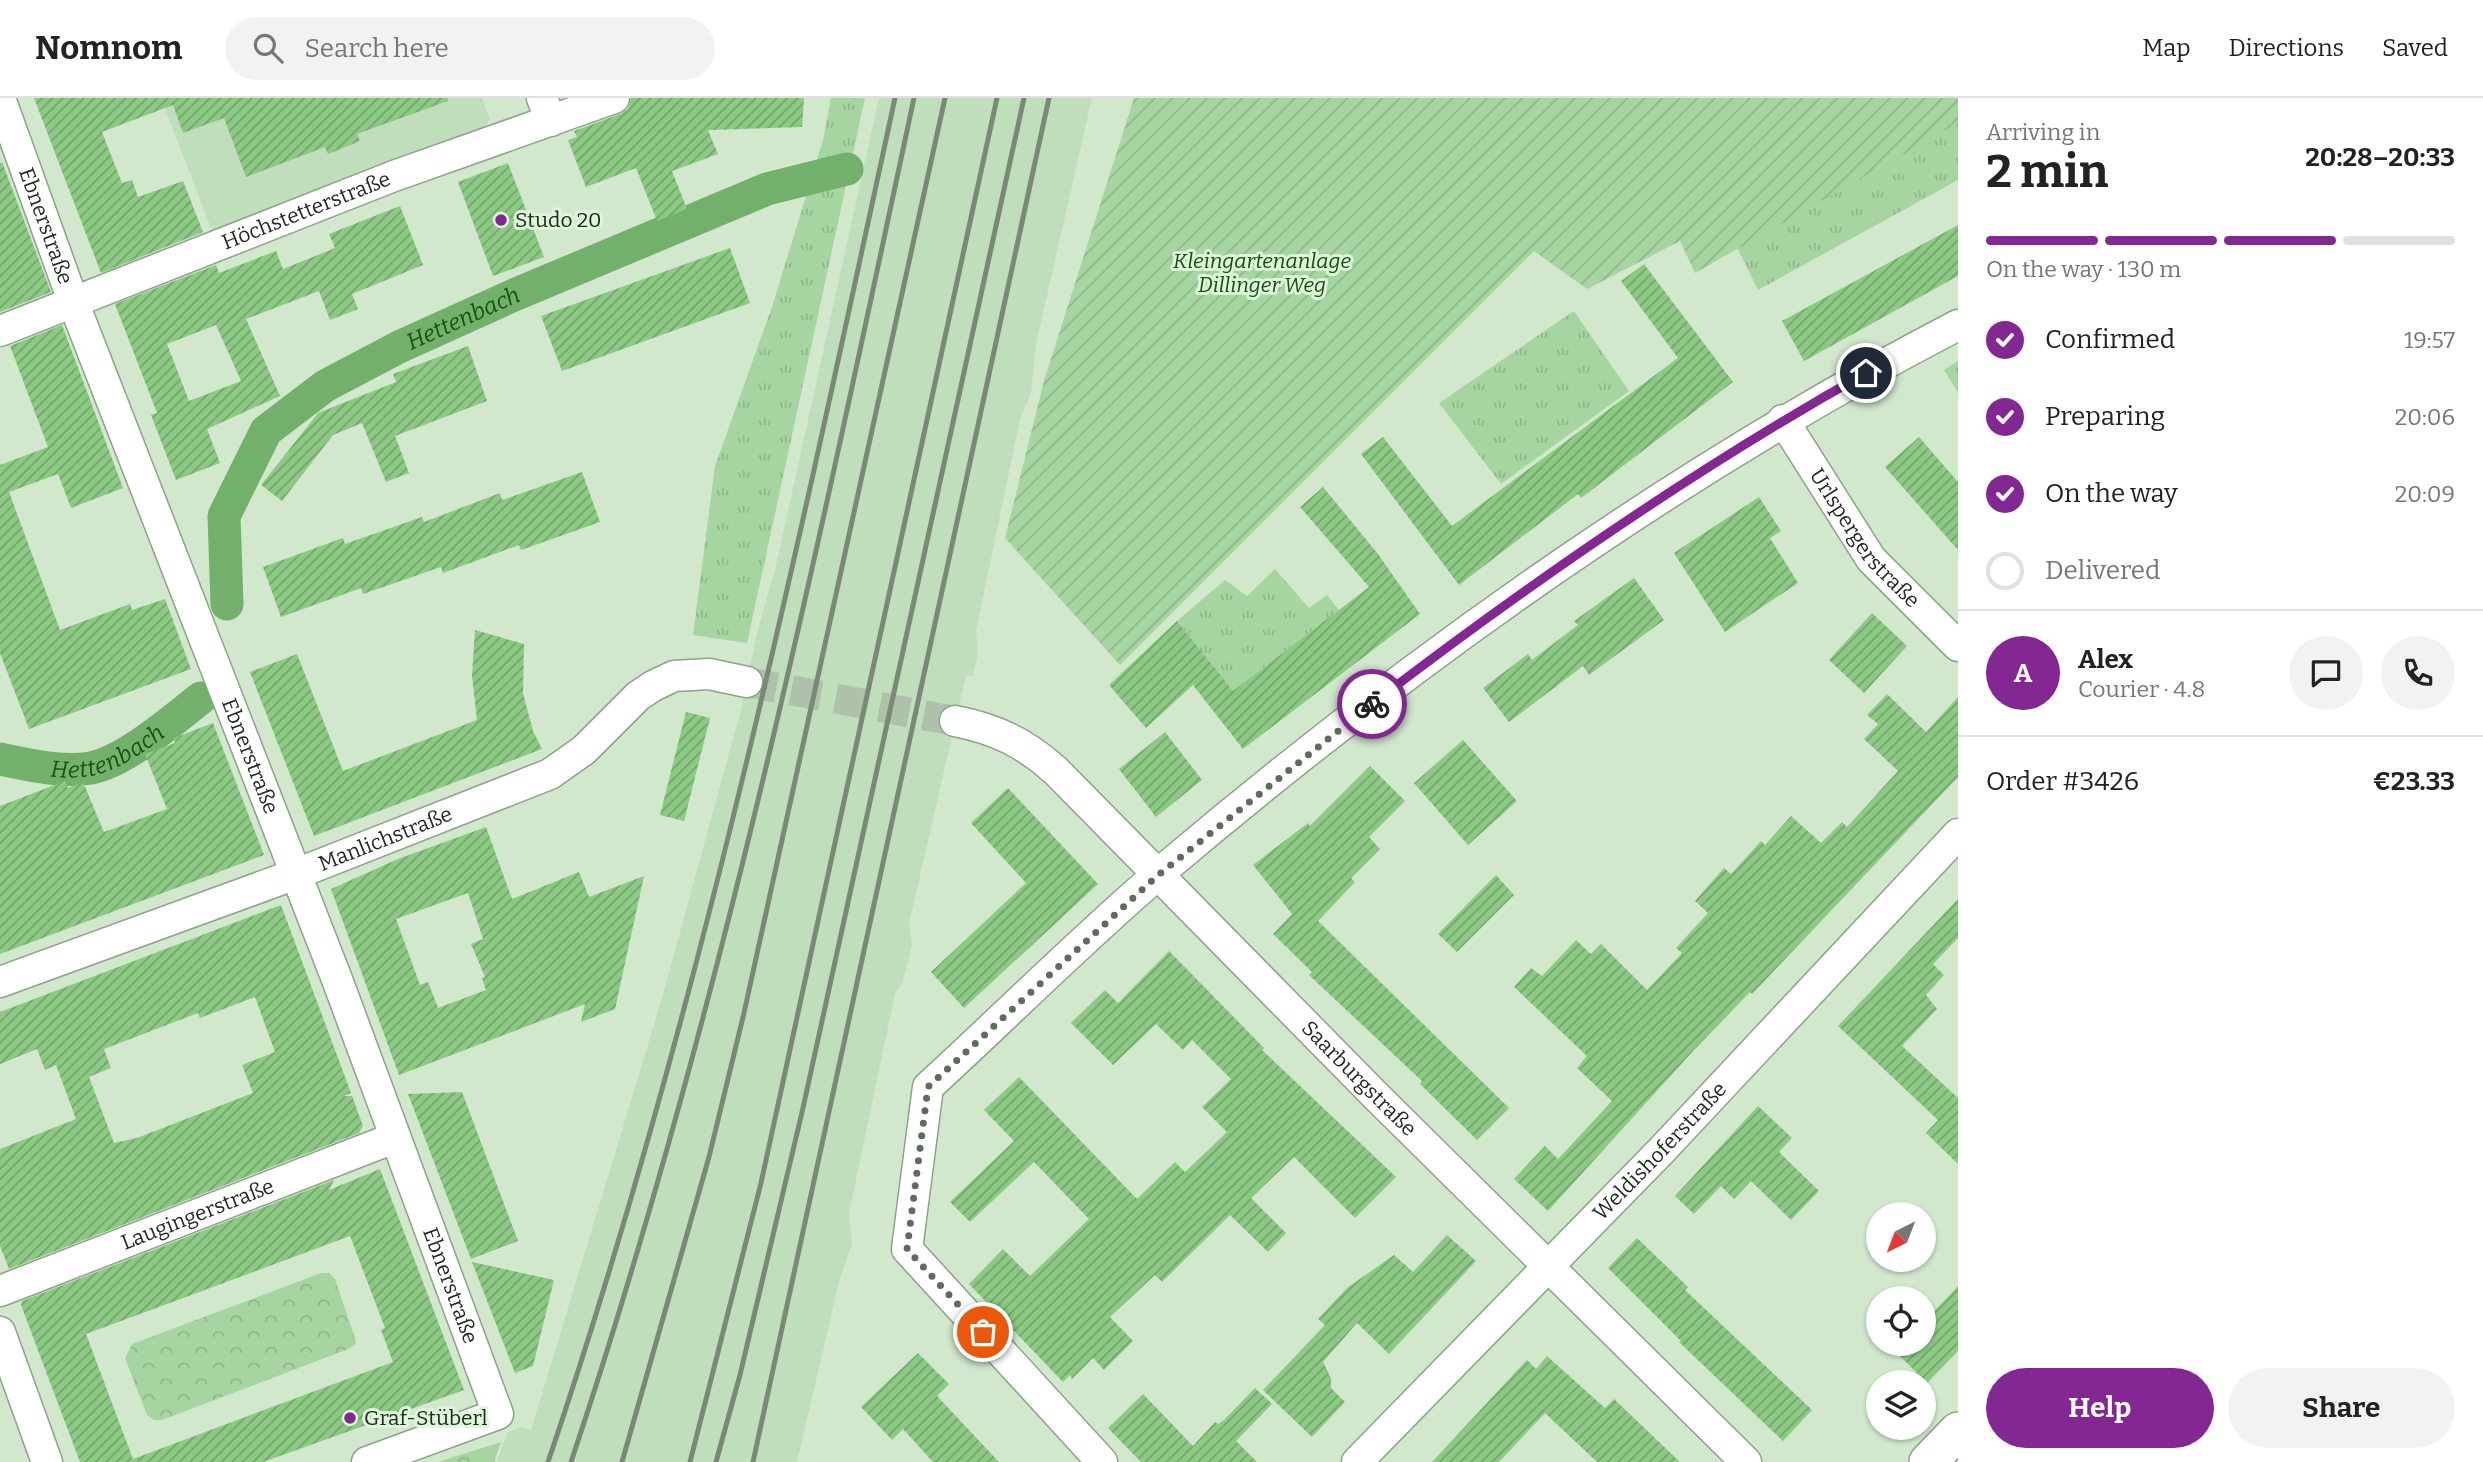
<!DOCTYPE html>
<html lang="en">
<head>
<meta charset="utf-8">
<style>
	:root { --surface:#fff; --page:#f2f2f2; --text:#222; --muted:#767676; --line:#e0e0e0; --accent:#832792 }
	body { margin:0; font-family:Bitter,serif; background:var(--page); color:var(--text); height:100vh; display:flex; flex-direction:column; font-size:26px; white-space:nowrap }
	* { box-sizing:border-box; margin:0 }
	p { font-size:23px; color:var(--muted) }
	.icon { flex:none; width:38px; height:38px; fill:none; stroke:currentColor; stroke-width:2; stroke-linecap:round; stroke-linejoin:round }
	.map { position:relative; flex:1; overflow:hidden }
	.side { display:flex; flex-direction:column; background:var(--surface); width:525px }
	.side>* { flex:none }
	.needle { width:46px; rotate:222deg }
	.buttons { position:absolute; left:1866px; top:1104px; display:grid; gap:14px }
	.buttons a { display:grid; place-items:center; width:70px; height:70px; border-radius:50%; background:var(--surface); box-shadow:0 2px 5px #0004; font-size:35px }
	.pin { position:absolute; display:grid; place-items:center; width:60px; height:60px; color:#fff; margin:-30px; border:4px solid #fff; border-radius:50%; box-shadow:0 2px 7px #0007 }
	.courier { position:absolute; display:grid; place-items:center; width:70px; height:70px; margin:-35px; border:5px solid #832792; border-radius:50%; background:#fff; color:#222; box-shadow:0 2px 9px #0007 }
	.overview em { font-style:normal; font-weight:700 }
	.overview div { display:flex; flex-direction:column-reverse }
	.overview { display:flex; align-items:center; justify-content:space-between; height:119px; padding:0 28px }
	h1 { font-size:46px; font-weight:700; line-height:52px }
	.bar { display:grid; grid-template-columns:repeat(4,1fr); gap:10px 7px; align-content:center; height:84px; padding:0 28px }
	.bar i { height:9px; border-radius:5px; background:var(--line) }
	.bar .on { background:var(--accent) }
	.bar p { grid-column:span 4 }
	.line { display:flex; align-items:center; gap:18px; padding:0 28px; border-top:2px solid var(--line) }
	.line div { flex:1 }
	.round { display:grid; place-items:center; flex:none; width:74px; height:74px; border-radius:37px; background:var(--page) }
	ol { padding:0 28px; list-style:none }
	li { display:flex; align-items:center; gap:21px; height:77px }
	li p { margin-inline-start:auto }
	li .icon { padding:7px; border-radius:50%; background:var(--accent); color:#fff; stroke-width:4 }
	li:last-child { color:var(--muted) }
	li i { width:38px; height:38px; border:4px solid var(--line); border-radius:50% }
	.action { display:flex; gap:14px; margin-top:auto; padding:14px 28px }
	.action a { flex:1; height:80px; border-radius:42px; background:var(--accent); color:#fff; font-size:28px; font-weight:700; line-height:80px; text-align:center }
	.action a+a { background:var(--page); color:var(--text) }
	header { display:flex; align-items:center; gap:42px; box-sizing:border-box; height:98px; padding:0 35px; background:var(--surface); border-bottom:2px solid var(--line) }
	header strong { font-size:33px }
	nav { display:flex; gap:38px; margin-inline-start:auto; font-size:24px }
	.search { width:490px; height:63px; background:var(--page); display:flex; align-items:center; gap:18px; box-sizing:border-box; padding:0 24px; border-radius:38px; color:var(--muted); font-size:26px }
	main { display:flex; flex:1; min-height:0 }
	.map>svg:first-child { display:block }
	.built { fill:#c0ddbc }
	.grass { fill:url(#grass-tufts) }
	.park { fill:url(#park-crowns) }
	.garden { fill:url(#garden-furrows) }
	.lines { fill:none; stroke-linecap:round; stroke-linejoin:round }
	.canal { stroke:#73b06c; stroke-width:33 }
	.building { fill:url(#building-hatch); fill-rule:evenodd }
	.minor-tunnel { stroke:#aec2aa; stroke-width:30; stroke-dasharray:30 15; stroke-linecap:butt }
	.minor-casing { stroke:#8ca289; stroke-width:33 }
	.tertiary-casing { stroke:#8ca289; stroke-width:40 }
	.minor { stroke:#fff; stroke-width:30 }
	.tertiary { stroke:#fff; stroke-width:37 }
	.rail { stroke:#798976; stroke-width:5 }
	.done { stroke:#5f6c5d; stroke-width:7; stroke-dasharray:0 12.6 }
	.route { stroke:#832792; stroke-width:9 }
	.poi-dot { fill:#832792; stroke:#def6da; stroke-width:2.5 }
	.labels { text-anchor:middle; dominant-baseline:central; stroke-width:6; stroke-linejoin:round; paint-order:stroke }
	.street-label { font-size:21px; fill:#212a20; stroke:#def6da }
	.poi-label { font-size:21px; fill:#212a20; stroke:#def6da; text-anchor:start }
	.park-label { font-size:21px; font-style:italic; fill:#12500b; stroke:#def6da }
	.water-label { font-size:23px; font-style:italic; fill:#16530f; stroke:#def6da }
</style>
</head>
<body>
<header>
<strong>Nomnom</strong>
<div class="search"><svg class="icon" aria-label="search" viewBox="0 0 24 24"><circle cx="10" cy="10" r="6"/><path d="M15 15l6 6"/></svg>Search here</div>
<nav><a>Map</a><a>Directions</a><a>Saved</a></nav>
</header>
<main>
<div class="map">
<svg width="1958" height="1364" viewBox="0 0 1958 1364">
	<defs>
		<pattern id="grass-tufts" width="24" height="20" patternUnits="userSpaceOnUse" patternTransform="scale(1.75)"><rect width="24" height="20" fill="#a7d5a1"/><path d="M3 7l-1-3M5 7V3M7 7l1-3M15 17l-1-3M17 17v-4M19 17l1-3" fill="none" stroke="#8fb78a"/></pattern>
		<pattern id="park-crowns" width="20" height="18" patternUnits="userSpaceOnUse" patternTransform="scale(1.75)"><rect width="20" height="18" fill="#a7d5a1"/><path d="M2 6a3 3 0 1 1 6 0M12 15a3 3 0 1 1 6 0" fill="none" stroke="#8fb78a"/></pattern>
		<pattern id="garden-furrows" width="10" height="10" patternUnits="userSpaceOnUse" patternTransform="scale(1.75)"><rect width="10" height="10" fill="#a7d5a1"/><path d="M-1 1l2-2M0 10L10 0M9 11l2-2" fill="none" stroke="#8fb78a"/></pattern>
		<pattern id="building-hatch" width="6" height="6" patternUnits="userSpaceOnUse" patternTransform="scale(1.75)"><rect width="6" height="6" fill="#8cca84"/><path d="M-1 1l2-2M0 6l6-6M5 7l2-2" fill="none" stroke="#72a46c"/></pattern>
	</defs>
	<rect width="100%" height="100%" fill="#d1e8cd"/>
	<!-- built -->
	<path class="built" d="M161 0H482L490 21 485 30 212 133Z
		M879 0H1092L1036 246 1031 295 1020 321 976 533 978 555 973 578 966 577 909 826 912 847 902 886 895 896 849 1115 852 1146 840 1180 797 1364H497L507 1335 520 1329 531 1332 660 907 741 612 758 531 775 472Z"/>
	<!-- grass -->
	<path class="grass" d="M831 0H865L747 545 693 537 715 368 773 206 823 42Z
		M1958 2V82L1758 192 1734 143Z
		M1574 213 1629 293 1501 386 1439 305Z
		M1958 263V294L1944 272Z
		M1275 471 1309 510 1327 497 1339 512 1211 610 1192 584 1212 567 1177 523 1225 482 1247 498Z"/>
	<!-- park -->
	<path class="park" d="M321 1175H329L335 1181 355 1240 356 1246 351 1250 162 1322H154L147 1317 125 1260 132 1246Z
		M501 1344 494 1364H438Z"/>
	<!-- garden -->
	<path class="garden" d="M1134 0H1958V25L1695 175 1680 143 1587 191 1534 153 1120 567 1005 440 1044 283Z"/>
	<g class="lines">
		<!-- canal -->
		<g class="canal">
			<path id="s1" d="M227 506 224 418 266 333 325 288 399 249 514 197 767 91 847 71"/>
			<path id="s2" d="M0 661C29 667 62 675 91 670 126 663 173 622 201 600"/>
		</g>
	</g>
	<!-- building -->
	<path class="building" d="M34 0H448V3L357 36 360 43 328 56 325 49 246 79 224 20 183 35 173 7 102 34 122 85 132 82 138 99 183 83 203 134 101 175Z
		M631 0H804L802 29 708 32 718 56 672 73 687 111 657 123 636 70 586 89 568 42 577 39 574 33 620 16 628 11Z
		M2 64 51 194 0 214V65Z
		M508 65 544 159 493 178 458 84Z
		M400 108 423 167 352 196 358 211 330 222 319 193 246 221 280 298 207 331 220 365 176 382 151 317 157 315 115 206 216 167 219 175 276 153 283 171 335 150 329 136ZM216 227 241 283 189 303 167 246Z
		M1958 127V178L1804 263 1782 223Z
		M730 150 750 205 562 273 541 218Z
		M1644 166 1733 284 1581 400 1578 396 1459 487 1361 356 1383 339 1452 428 1678 260 1621 183Z
		M62 227 123 390 71 410 58 376 9 394 60 532 130 506 132 512 165 501 191 571 29 631 0 555V367L48 349 10 248Z
		M468 248 487 303 395 338 409 375 386 384 362 325 333 337 282 403 261 387 318 315 396 284 393 276Z
		M1919 339 1958 384V452L1885 369Z
		M582 374 600 424 521 452 519 447 443 475 441 469 363 496 361 490 281 519 263 469 343 440 345 446 422 419 424 424 500 395 502 402Z
		M1323 389 1378 456 1420 516 1243 651 1193 587 1146 630 1109 587 1177 523 1233 593 1369 489 1300 409Z
		M1759 399 1781 433 1770 440 1798 485 1725 534 1674 455Z
		M1634 480 1664 522 1589 577 1583 568 1509 624 1483 590 1528 556 1532 562 1578 527 1574 523Z
		M1872 515 1907 548 1864 595 1829 562Z
		M475 532 524 546 523 595 533 633 542 651 314 738 250 574 297 556 343 673 477 622 472 578Z
		M1887 596 1926 634 1958 599V679L1752 896 1750 894 1694 952 1548 1113 1514 1081 1545 1048 1558 1061 1612 1003 1577 970 1587 958 1514 889 1531 870 1542 878 1576 842 1591 856 1601 846 1647 892 1682 855 1676 850 1708 815 1695 803 1724 770 1731 776 1761 743 1765 747 1791 718 1821 745 1842 724 1847 729 1898 673 1864 641 1878 626 1867 617Z
		M686 614 710 620 684 723 660 717Z
		M213 625 264 757 0 856V708L65 683 68 690 83 684 104 734 167 711 145 656 175 645 174 640Z
		M1165 634 1202 682 1156 719 1119 671Z
		M1463 642 1517 703 1468 747 1414 685Z
		M1370 668 1405 703 1369 739 1380 751 1351 780 1355 784 1318 823 1509 1010 1477 1042 1420 986 1422 983 1309 877 1312 874 1273 836 1292 816 1253 767 1308 725 1310 728Z
		M1008 690 1098 786 964 910 931 874 1026 785 971 725Z
		M486 729 512 801 579 774 589 799 644 778 615 911 581 924 585 906 399 977 331 791 398 761ZM468 795 483 841 471 846 485 879 482 880 486 892 438 910 428 884 420 887 396 821Z
		M1496 777 1514 797 1457 854 1438 836Z
		M1958 801V840L1933 866 1944 877 1926 897 1937 911 1902 948 1958 1000V1066L1926 1035 1938 1022 1838 928Z
		M281 807 351 995 344 998H352L363 1028 359 1035 9 1171 0 1148V1051L76 1021 56 967 45 972 37 951 0 966V914ZM255 899 275 954 242 967 253 995 137 1040 114 1045 89 979 111 970 104 951 198 915 200 920Z
		M1169 853 1264 950 1262 952 1396 1079 1355 1120 1294 1059 1251 1100 1286 1135 1268 1154 1230 1117 1162 1184 1155 1177 1110 1219 1133 1243 1104 1272 1093 1260 1072 1281 1070 1277 1063 1284 969 1186 1003 1151 1030 1178 1089 1121 1034 1064 970 1124 950 1104 1014 1043 984 1012 1019 979 1137 1101 1175 1064 1185 1074 1227 1034 1202 1009 1231 981 1192 942 1183 952 1156 926 1113 967 1071 925 1105 892 1118 905Z
		M462 994 518 1143 471 1161 408 996Z
		M1758 1008 1792 1040 1779 1054 1819 1093 1791 1122 1751 1083 1734 1101 1721 1088 1694 1116 1675 1098Z
		M380 1071 464 1292 263 1364H80L21 1207 22 1203 334 1082 329 1092ZM350 1138 385 1230 381 1232 393 1264 133 1361 86 1236Z
		M1447 1137 1476 1163 1389 1256 1357 1225 1323 1264 1331 1280V1290L1345 1304 1312 1339 1263 1292 1325 1227 1318 1221 1347 1190 1394 1157 1413 1174Z
		M1637 1140 1688 1189 1685 1192 1812 1312 1783 1343 1679 1244 1681 1243 1608 1170Z
		M472 1164 554 1182 533 1268 515 1275Z
		M1958 1188V1253L1927 1285 1896 1254 1904 1246H1923V1225Z
		M918 1255 949 1286 937 1298 999 1364H933L903 1331 892 1342 861 1309Z
		M1547 1258 1605 1310 1614 1301 1680 1364H1597L1545 1315 1499 1364H1432L1527 1262 1536 1271Z
		M1255 1290 1272 1306 1236 1343 1257 1364H1141L1108 1330 1143 1296 1193 1348 1215 1324 1218 1326 1224 1322Z"/>
	<g class="lines">
		<!-- minor-tunnel -->
		<path class="minor-tunnel" d="M747 584 955 623"/>
		<defs>
			<g id="minor">
				<path id="s3" d="M0 0 74 206 338 884 498 1316 367 1364"/>
				<path d="M542 0 551 23"/>
				<path id="s4" d="M0 233 394 78 614 0"/>
				<path id="s5" d="M1783 322 1871 461 1958 548"/>
				<path id="s6" d="M955 623C996 631 1025 645 1056 673L1376 998 1746 1364"/>
				<path id="s7" d="M0 884 296 776 550 676 584 652 638 598 653 588 674 578 709 576 747 584"/>
				<path id="s8" d="M0 1193 394 1040"/>
				<path d="M0 1234 47 1364"/>
				<path d="M1102 1364 907 1151 928 989C1009 915 1086 837 1170 766 1414 560 1675 374 1958 227"/>
				<path id="s9" d="M1357 1364 1661 1053 1958 736"/>
			</g>
			<path id="tertiary" d="M1928 1364 1958 1333"/>
		</defs>
		<!-- minor casing -->
		<use href="#minor" class="minor-casing"/>
		<!-- tertiary casing -->
		<use href="#tertiary" class="tertiary-casing"/>
		<!-- minor -->
		<use href="#minor" class="minor"/>
		<!-- tertiary -->
		<use href="#tertiary" class="tertiary"/>
		<!-- rail -->
		<path class="rail" d="M548 1364C699 919 796 458 895 0
			M571 1364C720 919 816 459 914 0
			M622 1364 709 1059 744 915 945 0
			M690 1364 761 1085 997 0
			M716 1364 740 1277 803 1010 1024 0
			M753 1364 1049 0"/>
	</g>
	<g class="lines">
		<!-- done -->
		<path class="done" d="M983 1234 907 1151 928 989 1157 778 1372 606"/>
		<!-- route -->
		<path class="route" d="M1372 606C1530 485 1693 372 1866 275"/>
	</g>
	<!-- markers -->
	<g class="poi-dot">
		<circle cx="501" cy="122" r="7"/>
		<circle cx="350" cy="1320" r="7"/>
	</g>
	<g class="labels">
		<!-- street labels -->
		<g class="street-label">
			<text stroke="none"><textPath href="#s4" startOffset="329">Höchstetterstraße</textPath></text>
			<text stroke="none"><textPath href="#s3" startOffset="136">Ebnerstraße</textPath></text>
			<text stroke="none"><textPath href="#s5" startOffset="144">Urlspergerstraße</textPath></text>
			<text stroke="none"><textPath href="#s3" startOffset="704">Ebnerstraße</textPath></text>
			<text stroke="none"><textPath href="#s7" startOffset="411">Manlichstraße</textPath></text>
			<text stroke="none"><textPath href="#s6" startOffset="546">Saarburgstraße</textPath></text>
			<text stroke="none"><textPath href="#s9" startOffset="434">Weldishoferstraße</textPath></text>
			<text stroke="none"><textPath href="#s8" startOffset="212">Laugingerstraße</textPath></text>
			<text stroke="none"><textPath href="#s3" startOffset="1270">Ebnerstraße</textPath></text>
		</g>
		<!-- poi labels -->
		<g class="poi-label">
			<text x="515" y="122">Studo 20</text>
			<text x="364" y="1320">Graf-Stüberl</text>
		</g>
		<!-- park labels -->
		<g class="park-label">
			<text x="1262" y="163">Kleingartenanlage<tspan x="1262" dy="24">Dillinger Weg</tspan></text>
		</g>
		<!-- water labels -->
		<g class="water-label">
			<text stroke="none"><textPath href="#s1" startOffset="411">Hettenbach</textPath></text>
			<text stroke="none"><textPath href="#s2" startOffset="112">Hettenbach</textPath></text>
		</g>
	</g>
</svg>
<div class="buttons">
<a><svg class="needle" viewBox="-14 -14 28 28"><path d="M0-13l5 13h-10z" fill="#e53935"/><path d="M0 13l5-13h-10z" fill="#767676"/></svg></a>
<a><svg class="icon" aria-label="locate" viewBox="0 0 24 24"><circle cx="12" cy="12" r="6"/><path d="M12 2v4M12 18v4M2 12h4M18 12h4"/></svg></a>
<a><svg class="icon" aria-label="layers" viewBox="0 0 24 24"><path d="M12 4l9 5-9 5-9-5zM3 14l9 5 9-5"/></svg></a>
</div>
<div class="pin" style="left:983px;top:1234px;background:#ea580c"><svg class="icon" aria-label="bag" viewBox="0 0 24 24"><path d="M5 8h14l-1 12H6zM9 8a3 3 0 0 1 6 0"/></svg></div>
<div class="pin" style="left:1866px;top:275px;background:#1f2937"><svg class="icon" aria-label="home" viewBox="0 0 24 24"><path d="M3 11l9-7 9 7M6 9v11h12V9"/></svg></div>
<div class="courier" style="left:1372px;top:606px"><svg class="icon" aria-label="bike" viewBox="0 0 24 24"><circle cx="6" cy="16" r="4"/><circle cx="18" cy="16" r="4"/><path d="M6 16l4-8h5l3 8M10 8l3 8H6M13 5h3"/></svg></div>
</div>
<section class="side">
<div class="overview"><div><h1>2 min</h1><p>Arriving in</p></div><em>20:28–20:33</em></div>
<div class="bar"><i class="on"></i><i class="on"></i><i class="on"></i><i></i><p>On the way · 130 m</p></div>
<ol>
<li><svg class="icon" aria-label="check" viewBox="0 0 24 24"><path d="M5 12l5 5 9-10"/></svg>Confirmed<p>19:57</p></li>
<li><svg class="icon" aria-label="check" viewBox="0 0 24 24"><path d="M5 12l5 5 9-10"/></svg>Preparing<p>20:06</p></li>
<li><svg class="icon" aria-label="check" viewBox="0 0 24 24"><path d="M5 12l5 5 9-10"/></svg>On the way<p>20:09</p></li>
<li><i></i>Delivered</li>
</ol>
<div class="line" style="height:126px"><b class="round" style="background:var(--accent);color:#fff">A</b><div><b>Alex</b><p>Courier · 4.8</p></div><a class="round"><svg class="icon" aria-label="chat" viewBox="0 0 24 24"><path d="M4 5h16v11H9l-5 4z"/></svg></a><a class="round"><svg class="icon" aria-label="phone" viewBox="0 0 24 24"><path d="M5 4h4l2 5-3 2q2 4 5 5l2-3 5 2v4C11 20 4 13 5 4z"/></svg></a></div>
<div class="line" style="height:91px"><div>Order #3426</div><b>€23.33</b></div>
<div class="action"><a>Help</a><a>Share</a></div>
</section>
</main>
</body>
</html>
